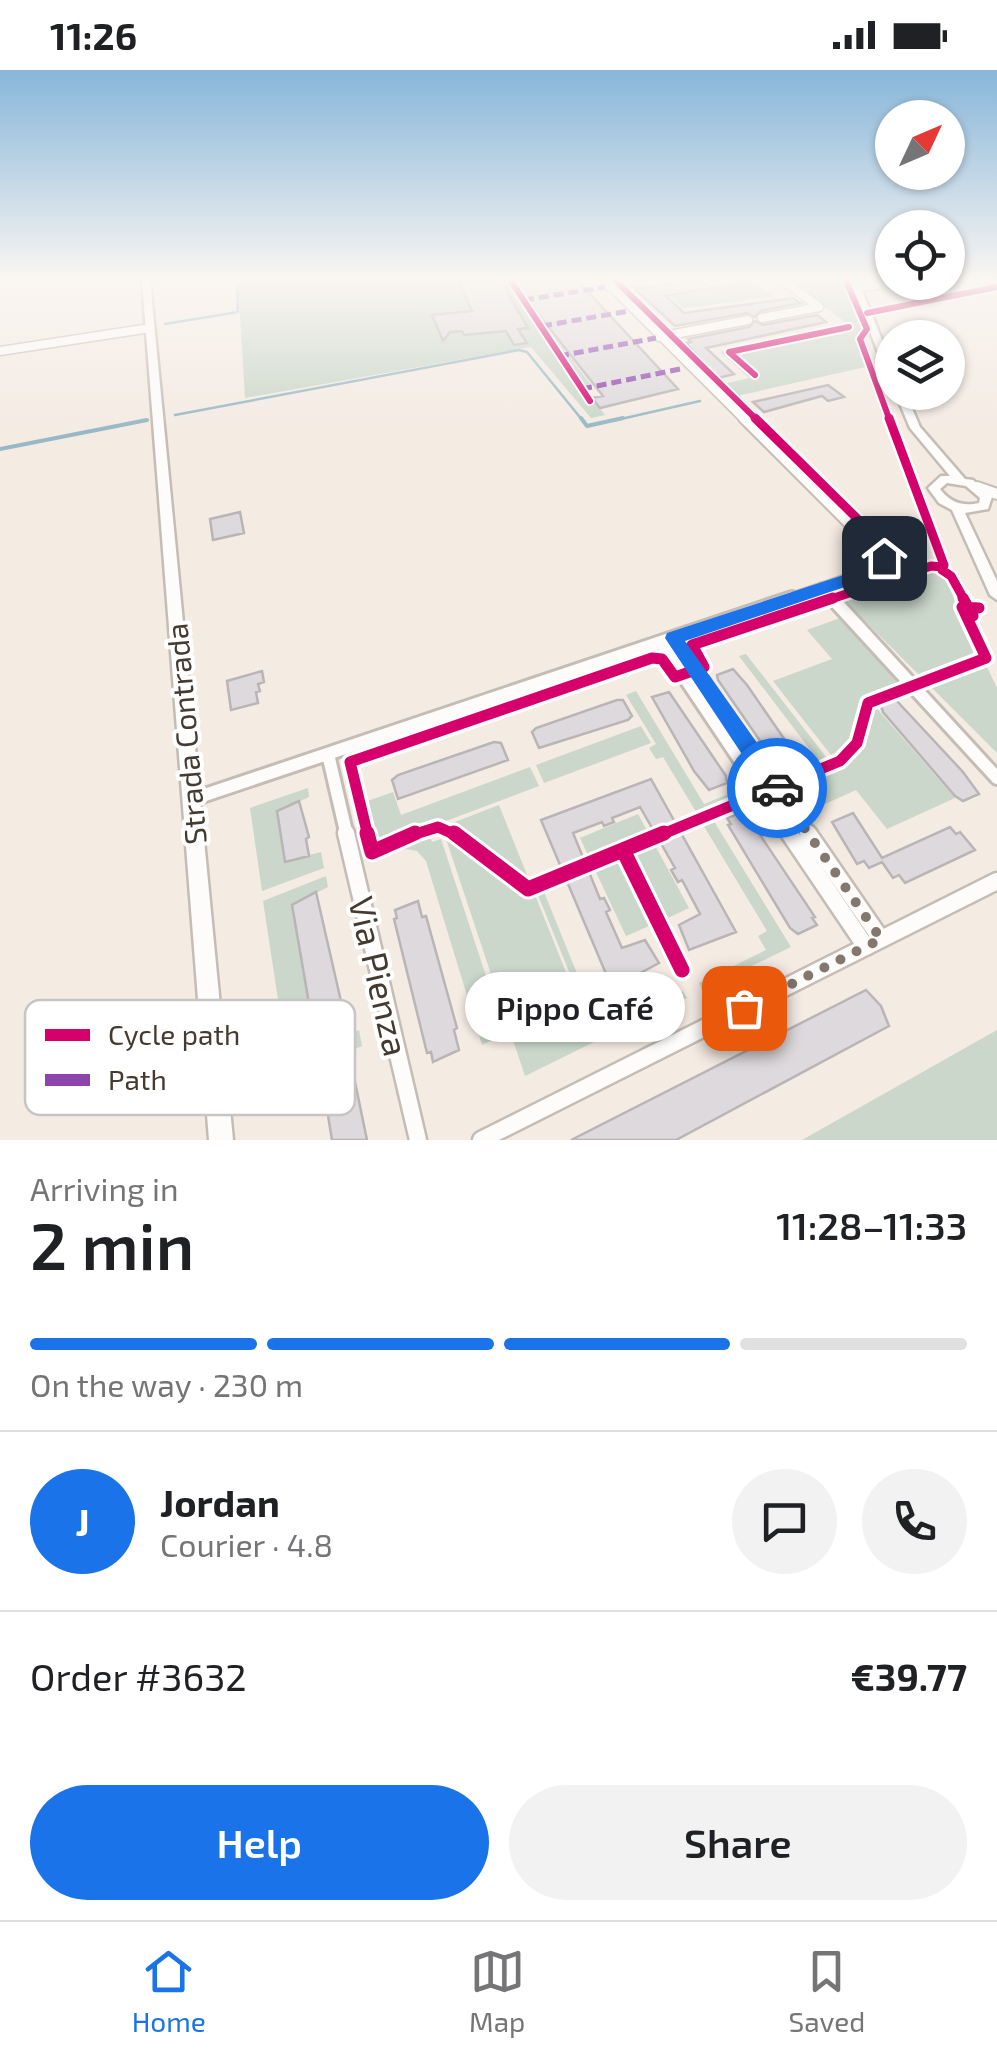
<!DOCTYPE html>
<html lang="en">
<head>
<meta charset="utf-8">
<style>
	:root { --surface:#fff; --page:#f2f2f2; --text:#202124; --muted:#757577; --line:#e0e0e0; --accent:#1a73e8 }
	body { margin:0; font-family:"Exo 2",sans-serif; background:var(--page); color:var(--text); height:100vh; display:flex; flex-direction:column; font-size:38px; white-space:nowrap }
	* { box-sizing:border-box; margin:0 }
	p { font-size:32px; color:var(--muted) }
	.icon { flex:none; width:55px; height:55px; fill:none; stroke:currentColor; stroke-width:2; stroke-linecap:round; stroke-linejoin:round }
	.map { position:relative; height:1070px; overflow:hidden }
	.drawer { display:flex; flex-direction:column; background:var(--surface); flex:1 }
	.drawer>* { flex:none }
	.needle { width:65px; rotate:46deg }
	.fabs { position:absolute; left:875px; top:30px; display:grid; gap:20px }
	.fabs a { display:grid; place-items:center; width:90px; height:90px; border-radius:50%; background:var(--surface); box-shadow:0 2px 8px #0004; font-size:50px }
	.pin { position:absolute; display:grid; place-items:center; width:85px; height:85px; color:#fff; margin:-42px; border-radius:20px; box-shadow:0 5px 15px #0006 }
	.courier { position:absolute; display:grid; place-items:center; width:100px; height:100px; margin:-50px; border:8px solid #1a73e8; border-radius:50%; background:#fff; color:#222; box-shadow:0 2px 12px #0007 }
	.bubble { position:absolute; height:70px; border-radius:35px; background:var(--surface); box-shadow:0 2px 8px #0004; font-size:32px; font-weight:600; line-height:70px; text-align:center }
	.head em { font-style:normal; font-weight:600 }
	.head div { display:flex; flex-direction:column-reverse }
	.head { display:flex; align-items:center; justify-content:space-between; height:170px; padding:0 30px }
	h1 { font-size:65px; font-weight:600; line-height:75px }
	.bar { display:grid; grid-template-columns:repeat(4,1fr); gap:15px 10px; align-content:center; height:120px; padding:0 30px }
	.bar i { height:12px; border-radius:8px; background:var(--line) }
	.bar .on { background:var(--accent) }
	.bar p { grid-column:span 4 }
	.line { display:flex; align-items:center; gap:25px; padding:0 30px; border-top:2px solid var(--line) }
	.line div { flex:1 }
	.round { display:grid; place-items:center; flex:none; width:105px; height:105px; border-radius:52px; background:var(--page) }
	.button { display:flex; gap:20px; margin-top:auto; padding:20px 30px }
	.button a { flex:1; height:115px; border-radius:60px; background:var(--accent); color:#fff; font-size:40px; font-weight:600; line-height:115px; text-align:center }
	.button a+a { background:var(--page); color:var(--text) }
	.status { display:flex; justify-content:space-between; align-items:center; height:70px; padding:0 50px; background:var(--surface); direction:ltr }
	.status svg { height:28px; fill:currentColor }
	.menu { display:flex; justify-content:space-around; align-items:center; height:140px; border-top:2px solid var(--line); background:var(--surface); font-size:28px; color:var(--muted) }
	.menu a { display:grid; justify-items:center; gap:5px }
	.menu .on { color:var(--accent) }
	.map>svg:first-child { display:block }
	.green { fill:#cad7ca }
	.lines { fill:none; stroke-linecap:round; stroke-linejoin:round }
	.stream-far1 { stroke:#97b8c6; stroke-width:2.5 }
	.stream { stroke:#97b8c6; stroke-width:4 }
	.building { fill:#ded9dc; stroke:#b9b5b7; stroke-width:2.5 }
	.minor-far3-casing { stroke:#c5bdb5; stroke-width:11 }
	.minor-far2-casing { stroke:#c5bdb5; stroke-width:14 }
	.minor-far1-casing { stroke:#c5bdb5; stroke-width:18 }
	.minor-casing { stroke:#c5bdb5; stroke-width:21 }
	.tertiary-casing { stroke:#c5bdb5; stroke-width:5 }
	.minor-far3 { stroke:#fdfcfb; stroke-width:8 }
	.minor-far2 { stroke:#fdfcfb; stroke-width:10 }
	.minor-far1 { stroke:#fdfcfb; stroke-width:12 }
	.minor { stroke:#fdfcfb; stroke-width:16 }
	.tertiary { fill:#fdfcfb; fill-rule:evenodd }
	.quiet { stroke:#8e44ad; stroke-width:5; stroke-dasharray:10 5; stroke-linecap:butt }
	.cycleway-far3-casing { stroke:#fff; stroke-width:10 }
	.cycleway-far2-casing { stroke:#fff; stroke-width:14 }
	.cycleway-far1-casing { stroke:#fff; stroke-width:18 }
	.cycleway-casing { stroke:#fff; stroke-width:21 }
	.cycleway-far3 { stroke:#d6006c; stroke-width:6 }
	.cycleway-far2 { stroke:#d6006c; stroke-width:9 }
	.cycleway-far1 { stroke:#d6006c; stroke-width:11 }
	.cycleway { stroke:#d6006c; stroke-width:15 }
	.route { fill:#1a73e8 }
	.done { stroke:#82786f; stroke-width:10; stroke-dasharray:0 18 }
	.labels { text-anchor:middle; dominant-baseline:central; stroke-width:8; stroke-linejoin:round; paint-order:stroke }
	.street-label { font-size:30px; fill:#453a30; stroke:#fff }
	.near-street-label { font-size:35px; fill:#453a30; stroke:#fff }
	.key { fill:#fff; stroke:#c7c4c1; stroke-width:2.5 }
	.key-label { font-size:28px; fill:#453a30 }
</style>
</head>
<body>
<div class="status"><b>11:26</b><svg viewBox="0 0 49 12"><path d="M0 12V9h3v3zM5 12V6h3v6zM10 12V3h3v9zM15 12V0h3v12zM26 1h20v11H26zM47 4h2v5h-2z"/></svg></div>
<div class="map">
<svg width="997" height="1070" viewBox="0 0 997 1070">
	<rect width="100%" height="100%" fill="#f4ebe3"/>
	<!-- green -->
	<path class="green" d="M238 211H517L532 230 527 232 592 316 584 318 605 345 591 348 531 277 245 328Z
		M737 211H752L774 227 684 238 671 227Z
		M789 211H845L867 262 860 272 870 296 737 326 724 314 749 308 721 282 852 257Z
		M930 498 942 503 997 618V683L842 528Z
		M840 548 908 621 874 635 955 728 887 759 856 720 805 743 782 711 821 694 739 586 746 584 830 692 834 689 773 611 832 589 807 560Z
		M636 621 704 734 736 721 740 727 698 745 663 687 656 689 649 678 656 674 626 625Z
		M641 656 651 673 544 713 536 695Z
		M530 697 539 716 374 778 362 733 393 722 401 745Z
		M308 718 309 727 277 742 285 791 321 782 324 798 262 821 250 738Z
		M499 735 594 972 525 1006 442 757Z
		M638 744 689 838 668 848 684 881 665 890 649 856 626 866 580 768Z
		M712 748 791 877 702 920 699 913 766 880 758 866 767 861 702 753Z
		M430 766 432 772 441 769 505 964 482 975 426 791 417 781 400 778Z
		M326 806 328 817 292 835 315 973 331 967 333 971 359 960 362 976 290 1008 263 831Z
		M542 817 593 943 604 939 611 955 683 921 687 928 597 971 536 820Z
		M997 960V1070H802Z"/>
	<g class="lines">
		<!-- stream-far1 -->
		<path class="stream-far1" d="M165 254 238 242 237 211
			M175 345 519 280 527 282 583 351
			M612 351 700 331"/>
		<!-- stream -->
		<path class="stream" d="M581 348 587 356 623 348
			M0 379 147 350"/>
	</g>
	<!-- building -->
	<path class="building" d="M501 211 528 258 518 259 527 273 514 275 506 261 464 265 462 261 450 262 443 271 432 245 472 241 459 213Z
		M512 211H578L678 319 600 338 592 328 603 326Z
		M686 211H701L710 218 666 226 684 243 793 228 800 233 761 241 755 247 747 243 675 256 635 219Z
		M817 245 826 252 706 278 734 304 718 308 686 273 691 272 688 269 749 257 755 251 763 255Z
		M828 315 844 327 828 331 822 326 764 342 753 332Z
		M240 442 244 463 213 470 210 449Z
		M733 599 747 615 796 686 779 693 772 688 718 610 717 605Z
		M262 601 264 612 258 614 260 621 256 622 258 633 231 640 227 611Z
		M669 622 726 706 727 713 709 720 694 701 652 627Z
		M617 630H623L632 646 628 650 539 678 532 662 536 658Z
		M896 630 963 702 979 724 963 731 955 726 883 642 881 636Z
		M494 672 501 673 508 690 398 729 392 710 398 705Z
		M651 709 736 862 689 880 679 855 700 844 682 810 678 812 671 800 675 798 640 737 612 748 614 752 604 756 602 752 573 763 600 829 604 828 610 840 606 842 622 878 645 870 659 893 612 918 541 750Z
		M299 731 309 767 306 769 309 786 285 792 277 741Z
		M744 741 815 847 812 848 817 855 798 864 790 858 728 755 731 754 727 748Z
		M853 743 882 788 950 757 956 764 960 762 975 780 905 813 899 805 893 808 882 792 869 798 864 791 857 794 832 752Z
		M316 822 343 940 339 941 344 966 316 974 292 835Z
		M418 831 422 847 426 846 457 958 454 960 459 980 433 992 431 982 427 983 394 849 397 848 395 840Z
		M866 920 881 936 889 956 676 1070H571Z
		M354 1007 367 1070H332L324 1021Z"/>
	<g class="lines">
		<defs>
			<path id="minor-far3" d="M606 211 746 351
				M609 216 640 211
				M857 218 900 212
				M762 248 819 237 784 211
				M659 267 748 250
				M0 281 150 258"/>
			<path id="minor-far2" d="M744 348 884 488 871 502 785 531
				M977 417 997 424
				M822 518 834 531"/>
			<path id="minor-far1" d="M832 528 997 708
				M673 568 810 766
				M661 572 791 766
				M328 684 347 766
				M190 730 792 528"/>
			<path id="minor" d="M346 763 418 1070
				M789 763 866 877
				M808 763 881 869
				M481 1070 997 811"/>
			<path id="tertiary" d="M142 211H150L233 1070H209Z
				M850 211H858L892 294V308L887 305Z
				M895 322H905L920 357 965 409 973 410 992 427 988 439 965 443 997 511V530L990 525 952 440 939 433 928 418 941 406H950L910 358ZM947 413 966 416 980 428 979 433C962 437 950 432 940 419Z"/>
		</defs>
		<!-- minor-far3 casing -->
		<use href="#minor-far3" class="minor-far3-casing"/>
		<!-- minor-far2 casing -->
		<use href="#minor-far2" class="minor-far2-casing"/>
		<!-- minor-far1 casing -->
		<use href="#minor-far1" class="minor-far1-casing"/>
		<!-- minor casing -->
		<use href="#minor" class="minor-casing"/>
		<!-- tertiary casing -->
		<use href="#tertiary" class="tertiary-casing"/>
		<!-- minor-far3 -->
		<use href="#minor-far3" class="minor-far3"/>
		<!-- minor-far2 -->
		<use href="#minor-far2" class="minor-far2"/>
		<!-- minor-far1 -->
		<use href="#minor-far1" class="minor-far1"/>
		<!-- minor -->
		<use href="#minor" class="minor"/>
		<!-- tertiary -->
		<use href="#tertiary" class="tertiary"/>
		<!-- quiet -->
		<path class="quiet" d="M524 230 605 217
			M542 256 629 241
			M559 286 656 268
			M582 319 685 298"/>
		<defs>
			<path id="cycleway-far3" d="M511 211 590 331
				M616 211 758 351
				M846 211 867 259 860 269 890 351
				M867 243 997 217
				M755 305 729 282 849 257"/>
			<path id="cycleway-far2" d="M755 348 883 474 898 480 917 500
				M889 348 944 495 942 500 951 506 965 531
				M825 531 931 496 942 497"/>
			<path id="cycleway-far1" d="M963 528 973 546
				M368 766 350 692 652 588 662 589 675 607 704 597 692 575 833 528
				M409 766 438 757 458 766
				M658 766 840 691 857 673 868 633 986 588 962 537 979 538"/>
			<path id="cycleway" d="M367 763 372 782 415 763
				M454 763 528 819 664 763
				M623 780 682 900"/>
		</defs>
		<!-- cycleway-far3 casing -->
		<use href="#cycleway-far3" class="cycleway-far3-casing"/>
		<!-- cycleway-far2 casing -->
		<use href="#cycleway-far2" class="cycleway-far2-casing"/>
		<!-- cycleway-far1 casing -->
		<use href="#cycleway-far1" class="cycleway-far1-casing"/>
		<!-- cycleway casing -->
		<use href="#cycleway" class="cycleway-casing"/>
		<!-- cycleway-far3 -->
		<use href="#cycleway-far3" class="cycleway-far3"/>
		<!-- cycleway-far2 -->
		<use href="#cycleway-far2" class="cycleway-far2"/>
		<!-- cycleway-far1 -->
		<use href="#cycleway-far1" class="cycleway-far1"/>
		<!-- cycleway -->
		<use href="#cycleway" class="cycleway"/>
	</g>
	<!-- sky -->
	<linearGradient id="sky" x2="0" y2="1"><stop stop-color="#87b6da"/><stop offset="0.58" stop-color="#faf6f2"/><stop offset="1" stop-color="#faf6f2" stop-opacity="0"/></linearGradient>
	<rect width="997" height="361" fill="url(#sky)"/>
	<!-- route -->
	<path class="route" d="M884 482 892 488 877 506 685 571 784 711V725H769L665 568 667 563 865 498Z"/>
	<g class="lines">
		<!-- done -->
		<path class="done" d="M744 938 881 869 777 718"/>
	</g>
	<g class="labels">
		<!-- street labels -->
		<g class="street-label">
			<text transform="translate(185 664) rotate(-95)">Strada Contrada</text>
		</g>
		<!-- near-street labels -->
		<g class="near-street-label">
			<text transform="translate(380 906) rotate(77)">Via Pienza</text>
		</g>
	</g>
	<!-- legend -->
	<rect x="25" y="930" width="330" height="115" rx="15" class="key"/>
	<rect x="45" y="959" width="45" height="12" fill="#d6006c"/>
	<rect x="45" y="1004" width="45" height="12" fill="#8e44ad"/>
	<g class="key-label">
		<text x="108" y="975">Cycle path</text>
		<text x="108" y="1020">Path</text>
	</g>
</svg>
<div class="fabs">
<a><svg class="needle" viewBox="-14 -14 28 28"><path d="M0-13l5 13h-10z" fill="#e53935"/><path d="M0 13l5-13h-10z" fill="#757577"/></svg></a>
<a><svg class="icon" aria-label="locate" viewBox="0 0 24 24"><circle cx="12" cy="12" r="6"/><path d="M12 2v4M12 18v4M2 12h4M18 12h4"/></svg></a>
<a><svg class="icon" aria-label="layers" viewBox="0 0 24 24"><path d="M12 4l9 5-9 5-9-5zM3 14l9 5 9-5"/></svg></a>
</div>
<div class="pin" style="left:744px;top:938px;background:#ea580c"><svg class="icon" aria-label="bag" viewBox="0 0 24 24"><path d="M5 8h14l-1 12H6zM9 8a3 3 0 0 1 6 0"/></svg></div>
<div class="pin" style="left:884px;top:488px;background:#1f2937"><svg class="icon" aria-label="home" viewBox="0 0 24 24"><path d="M3 11l9-7 9 7M6 9v11h12V9"/></svg></div>
<div class="courier" style="left:777px;top:718px"><svg class="icon" aria-label="car" viewBox="0 0 24 24"><path d="M5 17H2v-5l4-1 3-4h7l3 4 3 1v5h-3M9 17h6M6 11h13"/><circle cx="7" cy="17" r="2"/><circle cx="17" cy="17" r="2"/></svg></div>
<div class="bubble" style="left:465px;top:902px;width:220px">Pippo Café</div>
</div>
<section class="drawer">
<div class="head"><div><h1>2 min</h1><p>Arriving in</p></div><em>11:28–11:33</em></div>
<div class="bar"><i class="on"></i><i class="on"></i><i class="on"></i><i></i><p>On the way · 230 m</p></div>
<div class="line" style="height:180px"><b class="round" style="background:var(--accent);color:#fff">J</b><div><b>Jordan</b><p>Courier · 4.8</p></div><a class="round"><svg class="icon" aria-label="chat" viewBox="0 0 24 24"><path d="M4 5h16v11H9l-5 4z"/></svg></a><a class="round"><svg class="icon" aria-label="phone" viewBox="0 0 24 24"><path d="M5 4h4l2 5-3 2q2 4 5 5l2-3 5 2v4C11 20 4 13 5 4z"/></svg></a></div>
<div class="line" style="height:130px"><div>Order #3632</div><b>€39.77</b></div>
<div class="button"><a>Help</a><a>Share</a></div>
</section>
<nav class="menu">
<a class="on"><svg class="icon" aria-label="home" viewBox="0 0 24 24"><path d="M3 11l9-7 9 7M6 9v11h12V9"/></svg>Home</a>
<a><svg class="icon" aria-label="map" viewBox="0 0 24 24"><path d="M3 6l6-2 6 2 6-2v14l-6 2-6-2-6 2zM9 4v14M15 6v14"/></svg>Map</a>
<a><svg class="icon" aria-label="saved" viewBox="0 0 24 24"><path d="M7 4h10v16l-5-4-5 4z"/></svg>Saved</a>
</nav>
</body>
</html>
